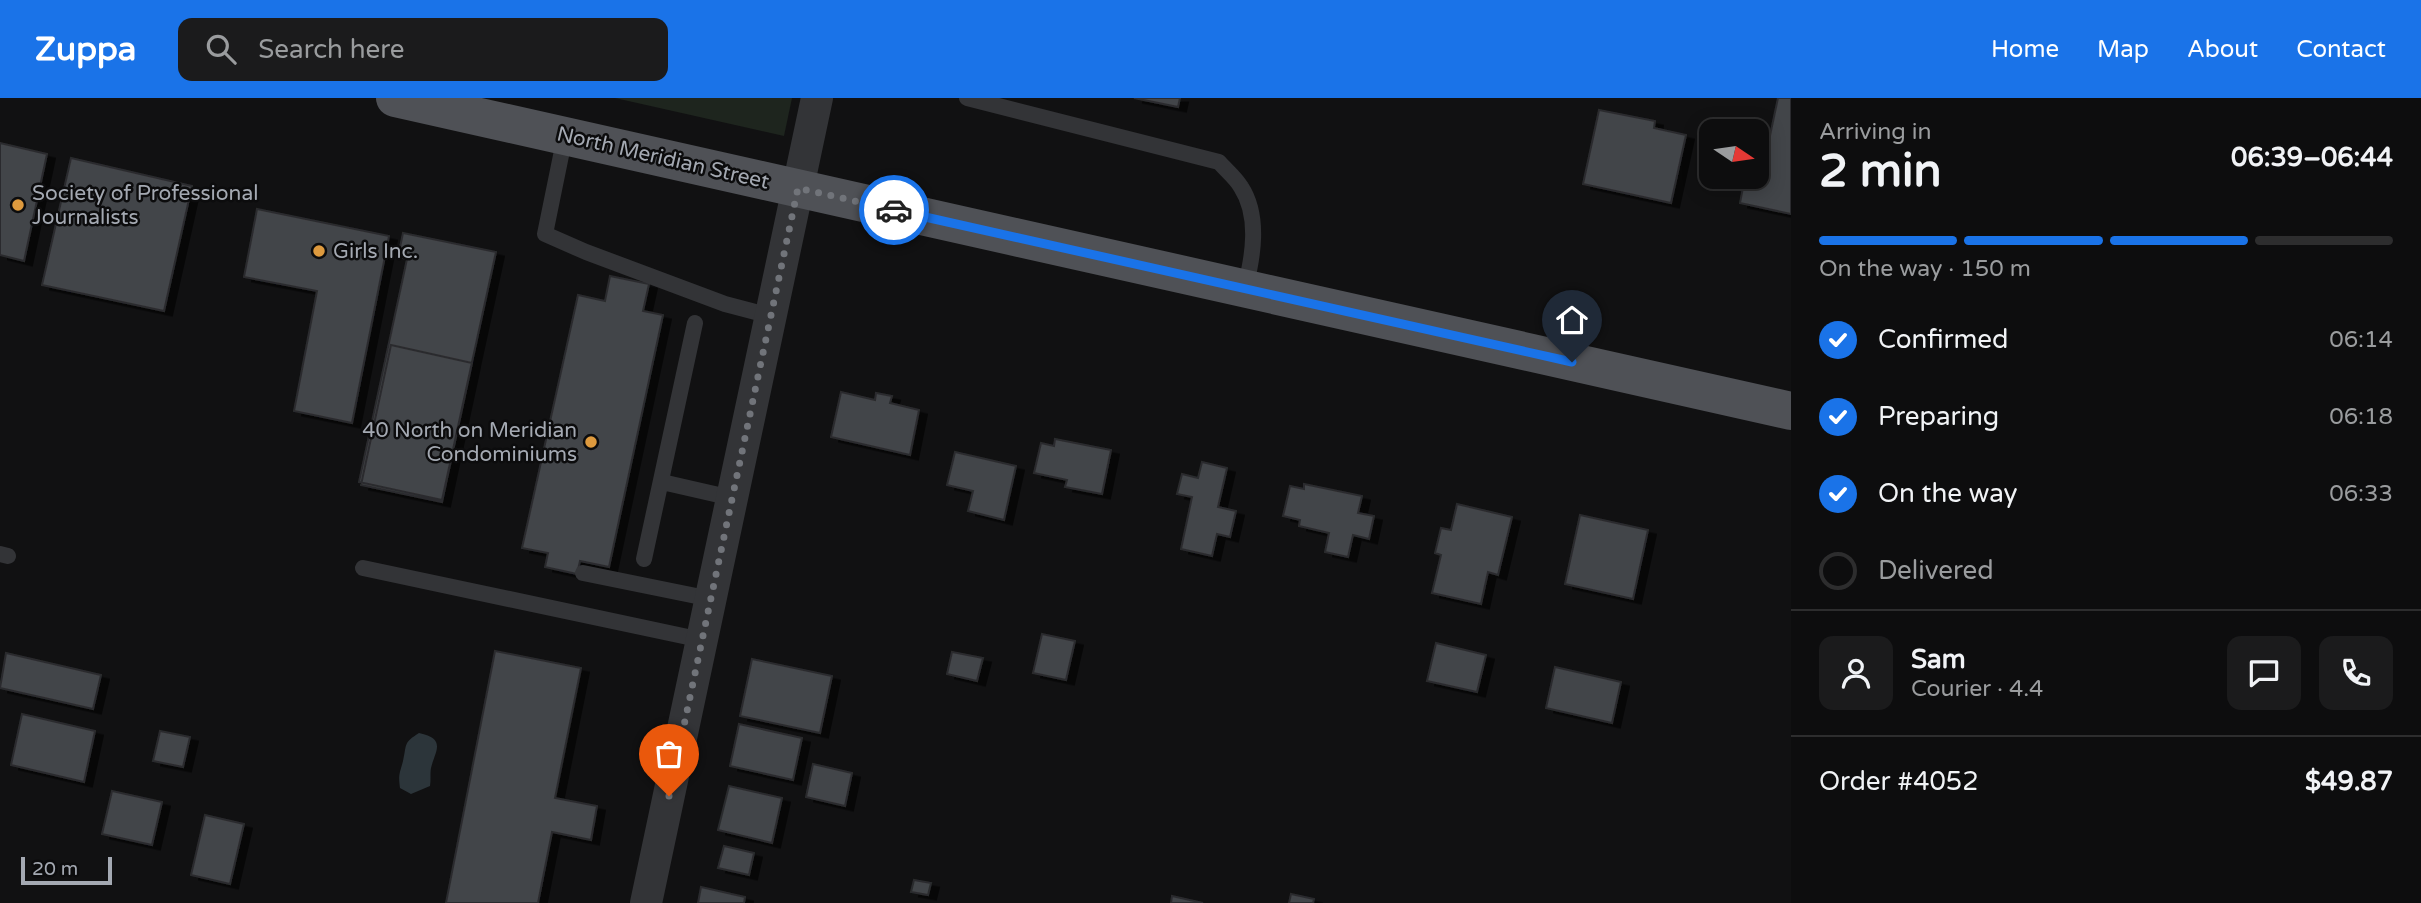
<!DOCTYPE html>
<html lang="en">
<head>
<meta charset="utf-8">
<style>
	:root { --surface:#0d0d0e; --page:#1b1b1c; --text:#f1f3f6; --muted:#9a9c9e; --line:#2d2d2e; --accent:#1a73e8 }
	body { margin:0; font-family:"Varela Round",sans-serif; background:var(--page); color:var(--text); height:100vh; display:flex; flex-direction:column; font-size:26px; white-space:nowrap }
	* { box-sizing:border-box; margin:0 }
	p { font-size:23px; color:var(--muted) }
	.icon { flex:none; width:38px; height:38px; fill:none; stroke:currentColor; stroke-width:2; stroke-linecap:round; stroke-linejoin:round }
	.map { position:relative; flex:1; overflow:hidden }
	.panel { display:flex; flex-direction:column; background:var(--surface); width:630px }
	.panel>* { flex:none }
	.needle { width:46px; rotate:103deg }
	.tools { position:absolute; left:1699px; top:21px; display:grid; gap:14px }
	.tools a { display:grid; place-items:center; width:70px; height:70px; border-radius:14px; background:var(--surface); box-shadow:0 4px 18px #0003,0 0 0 2px var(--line); font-size:35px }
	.scale { position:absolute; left:21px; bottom:18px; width:91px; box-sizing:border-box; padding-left:7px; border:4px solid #a4a9b2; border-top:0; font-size:19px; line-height:24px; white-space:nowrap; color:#a4a9b2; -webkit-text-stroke:5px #0c0c0d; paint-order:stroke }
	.pin { position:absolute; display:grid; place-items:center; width:60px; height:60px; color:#fff; margin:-72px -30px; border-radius:50% 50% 50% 0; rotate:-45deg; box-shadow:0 0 7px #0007 }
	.pin .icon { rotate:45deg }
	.courier { position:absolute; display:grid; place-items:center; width:70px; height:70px; margin:-35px; border:5px solid #1a73e8; border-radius:50%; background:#fff; color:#222; box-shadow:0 2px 9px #0007 }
	.headline em { font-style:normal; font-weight:800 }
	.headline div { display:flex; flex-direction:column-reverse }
	.headline { display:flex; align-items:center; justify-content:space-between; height:119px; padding:0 28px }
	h1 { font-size:46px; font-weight:800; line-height:52px }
	.bar { display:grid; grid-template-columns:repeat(4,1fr); gap:10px 7px; align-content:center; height:84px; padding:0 28px }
	.bar i { height:9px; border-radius:5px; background:var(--line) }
	.bar .current { background:var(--accent) }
	.bar p { grid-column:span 4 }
	.line { display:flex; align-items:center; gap:18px; padding:0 28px; border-top:2px solid var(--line) }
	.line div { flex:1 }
	.round { display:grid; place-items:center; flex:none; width:74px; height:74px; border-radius:14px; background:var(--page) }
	ol { padding:0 28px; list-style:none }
	li { display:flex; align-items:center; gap:21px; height:77px }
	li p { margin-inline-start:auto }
	li .icon { padding:7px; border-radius:50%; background:var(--accent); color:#fff; stroke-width:4 }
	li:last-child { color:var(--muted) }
	li i { width:38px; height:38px; border:4px solid var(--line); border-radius:50% }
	header { display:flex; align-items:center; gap:42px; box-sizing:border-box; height:98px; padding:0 35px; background:var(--accent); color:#fff }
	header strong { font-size:33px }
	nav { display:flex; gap:38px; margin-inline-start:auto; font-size:24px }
	.search { width:490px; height:63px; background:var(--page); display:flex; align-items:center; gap:18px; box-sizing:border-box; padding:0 24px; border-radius:14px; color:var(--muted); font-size:26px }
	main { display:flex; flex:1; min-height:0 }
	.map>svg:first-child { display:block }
	.green { fill:#1e251e }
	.water { fill:#2c353a }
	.building { fill:#434448; stroke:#2b2c2e; stroke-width:2; filter:url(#shadow) }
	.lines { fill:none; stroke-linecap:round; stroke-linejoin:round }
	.service { stroke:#333437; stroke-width:16 }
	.minor { stroke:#333437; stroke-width:32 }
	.primary { stroke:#4f5156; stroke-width:38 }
	.done { stroke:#71747a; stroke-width:7; stroke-dasharray:0 12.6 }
	.route { stroke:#1a73e8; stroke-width:9 }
	.poi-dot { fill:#de9a3e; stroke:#0c0c0d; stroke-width:2.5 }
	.labels { text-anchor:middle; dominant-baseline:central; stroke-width:5; stroke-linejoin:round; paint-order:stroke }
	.street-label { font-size:21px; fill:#a4a9b2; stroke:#0c0c0d }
	.poi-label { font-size:21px; fill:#a4a9b2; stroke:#0c0c0d; text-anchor:start }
</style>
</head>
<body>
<header>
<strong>Zuppa</strong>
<div class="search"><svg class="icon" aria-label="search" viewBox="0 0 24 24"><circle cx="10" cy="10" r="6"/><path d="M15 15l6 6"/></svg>Search here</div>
<nav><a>Home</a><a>Map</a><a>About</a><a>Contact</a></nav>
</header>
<main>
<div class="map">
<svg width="1791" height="805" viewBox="0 0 1791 805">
	<defs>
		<filter id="shadow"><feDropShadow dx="8" dy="4.5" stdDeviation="0" flood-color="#0009"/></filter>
	</defs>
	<rect width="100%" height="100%" fill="#111112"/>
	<!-- green -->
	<path class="green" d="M615 0H792L784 38Z"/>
	<!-- water -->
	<path class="water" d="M419 635C447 641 435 653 431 670 430 675 431 682 430 688L411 696 400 690C398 676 400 675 403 663 407 646 403 645 419 635Z"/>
	<!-- building -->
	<path class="building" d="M1134 0H1180L1178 9Z
		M1778 0H1791V116L1740 105 1745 79H1757V59L1765 61Z
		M1599 12 1655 23 1654 30 1686 37 1671 105 1583 86Z
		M0 45 47 56 24 163 0 157Z
		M71 60 192 88 164 213 42 187Z
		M257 111 389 138 352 325 294 313 317 193 244 179Z
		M403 135 496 154 442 402 359 384 407 161 398 159Z
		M610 178 649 186 643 213 663 217 609 469 580 463 577 476 545 469 548 455 522 450 578 197 605 203Z
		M391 247 472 265 442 404 361 387Z
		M841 294 875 302 876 295 892 298 890 305 919 312 910 357 831 339Z
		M1055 341 1111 352 1102 396 1065 389 1067 382 1034 375 1041 345 1054 348Z
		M955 354 1016 368 1004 422 968 413 973 393 947 387Z
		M1202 364 1227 370 1218 409 1236 413 1230 439 1217 436 1212 458 1181 451 1192 399 1177 396 1182 376 1198 380Z
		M1304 386 1362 398 1358 415 1374 418 1369 441 1353 437 1348 459 1325 454 1329 435 1299 428 1300 422 1283 418 1290 388 1304 391Z
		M1457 406 1512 419 1498 477 1488 474 1481 506 1432 495 1441 457 1435 455 1441 430 1451 432Z
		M1580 417 1648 432 1633 501 1565 486Z
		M1042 536 1075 543 1066 582 1033 575Z
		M1436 545 1486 557 1477 594 1427 583Z
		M495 553 581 570 555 700 597 708 591 742 552 734 538 805H446Z
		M952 554 983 560 977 583 947 576Z
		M6 555 101 577 93 611 0 590Z
		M752 561 832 578 820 635 740 618Z
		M1555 569 1621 584 1612 625 1546 610Z
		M22 616 95 633 84 684 11 667Z
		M739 626 802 640 793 682 730 668Z
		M160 633 190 639 183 669 153 663Z
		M813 666 852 675 845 708 806 699Z
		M729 688 782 700 772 745 718 732Z
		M112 693 162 704 152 747 102 736Z
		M205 717 244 726 230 786 191 777Z
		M724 748 754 755 749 777 718 770Z
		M914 782 931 785 928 797 911 794Z
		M701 789 745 799 744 805H698Z
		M1291 796 1314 801 1313 805H1289Z
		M1172 798 1203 805H1171Z"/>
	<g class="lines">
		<!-- service -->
		<path class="service" d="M967 0 1219 64C1226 72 1236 80 1241 89 1260 118 1253 159 1245 190
			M565 38 545 136 586 154 725 206 771 218
			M662 384 732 400
			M0 456 8 458
			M644 461 695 225
			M363 470 702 542
			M583 475 711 501"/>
		<!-- minor -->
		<path class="minor" d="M646 805 817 0"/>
		<!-- primary -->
		<path class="primary" d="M395 0 1791 313"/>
	</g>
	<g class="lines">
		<!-- done -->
		<path class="done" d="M669 698 798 90 894 112"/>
		<!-- route -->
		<path class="route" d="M894 112 1572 264"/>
	</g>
	<!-- markers -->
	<g class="poi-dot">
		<circle cx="18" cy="107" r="7"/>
		<circle cx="319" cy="153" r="7"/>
		<circle cx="591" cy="344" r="7"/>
	</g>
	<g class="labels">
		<!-- street labels -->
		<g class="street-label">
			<text transform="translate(663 60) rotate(13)">North Meridian Street</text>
		</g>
		<!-- poi labels -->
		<g class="poi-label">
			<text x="32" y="95">Society of Professional<tspan x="32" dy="24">Journalists</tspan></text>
			<text x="333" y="153">Girls Inc.</text>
			<text x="577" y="332" text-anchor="end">40 North on Meridian<tspan x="577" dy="24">Condominiums</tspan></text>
		</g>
	</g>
</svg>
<div class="tools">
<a><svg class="needle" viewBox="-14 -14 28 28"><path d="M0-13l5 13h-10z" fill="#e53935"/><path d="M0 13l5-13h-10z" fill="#9a9c9e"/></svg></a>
</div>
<div class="scale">20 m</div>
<div class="pin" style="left:669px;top:698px;background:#ea580c"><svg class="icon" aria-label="bag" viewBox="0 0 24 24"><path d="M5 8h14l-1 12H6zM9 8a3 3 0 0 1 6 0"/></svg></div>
<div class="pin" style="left:1572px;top:264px;background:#1f2937"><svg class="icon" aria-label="home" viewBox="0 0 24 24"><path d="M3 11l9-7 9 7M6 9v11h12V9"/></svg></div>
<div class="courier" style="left:894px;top:112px"><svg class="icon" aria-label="car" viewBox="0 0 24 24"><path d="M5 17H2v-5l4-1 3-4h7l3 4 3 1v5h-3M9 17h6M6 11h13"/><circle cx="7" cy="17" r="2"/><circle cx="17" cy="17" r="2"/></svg></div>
</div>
<section class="panel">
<div class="headline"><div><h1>2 min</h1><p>Arriving in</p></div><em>06:39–06:44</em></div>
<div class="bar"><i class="current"></i><i class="current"></i><i class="current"></i><i></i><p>On the way · 150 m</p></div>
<ol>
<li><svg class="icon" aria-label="check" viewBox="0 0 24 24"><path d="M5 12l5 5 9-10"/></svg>Confirmed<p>06:14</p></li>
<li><svg class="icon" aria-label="check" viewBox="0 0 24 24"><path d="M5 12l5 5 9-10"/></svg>Preparing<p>06:18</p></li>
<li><svg class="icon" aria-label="check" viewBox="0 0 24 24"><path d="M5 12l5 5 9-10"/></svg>On the way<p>06:33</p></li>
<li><i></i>Delivered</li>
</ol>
<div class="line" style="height:126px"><a class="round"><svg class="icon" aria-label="person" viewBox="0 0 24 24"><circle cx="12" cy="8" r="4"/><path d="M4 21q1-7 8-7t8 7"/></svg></a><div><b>Sam</b><p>Courier · 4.4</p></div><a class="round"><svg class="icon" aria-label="chat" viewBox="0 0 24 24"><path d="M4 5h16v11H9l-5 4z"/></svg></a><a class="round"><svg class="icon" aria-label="phone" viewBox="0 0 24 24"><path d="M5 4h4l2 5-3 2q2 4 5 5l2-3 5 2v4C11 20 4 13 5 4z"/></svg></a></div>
<div class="line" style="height:91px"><div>Order #4052</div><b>$49.87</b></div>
</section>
</main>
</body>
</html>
